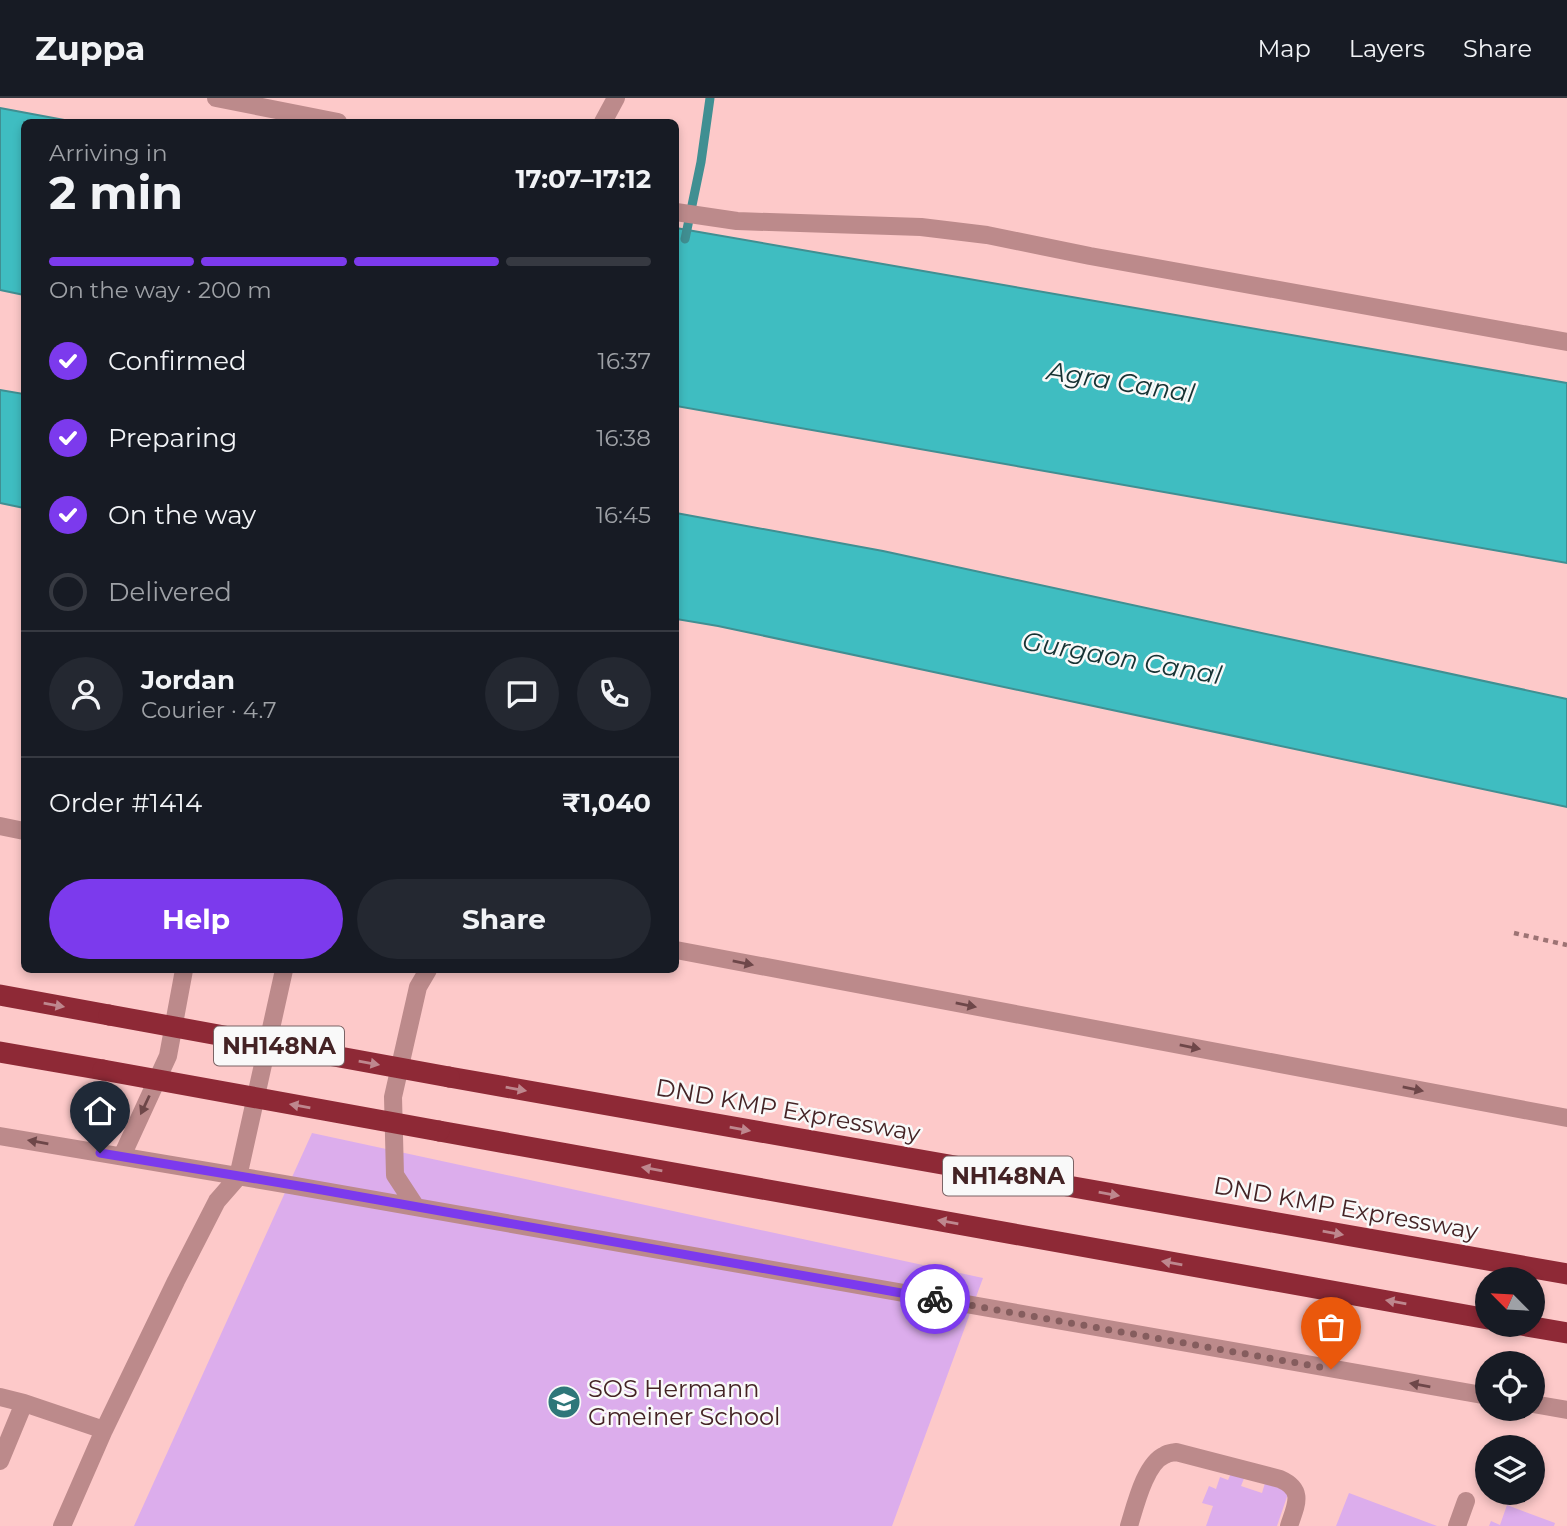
<!DOCTYPE html>
<html lang="en">
<head>
<meta charset="utf-8">
<style>
	:root { --surface:#171b24; --page:#242831; --text:#f1f3f6; --muted:#9ea1a6; --line:#363941; --accent:#7c3aed }
	body { margin:0; font-family:Montserrat,sans-serif; background:var(--page); color:var(--text); height:100vh; display:flex; flex-direction:column; font-size:26px; white-space:nowrap }
	* { box-sizing:border-box; margin:0 }
	p { font-size:23px; color:var(--muted) }
	.icon { flex:none; width:38px; height:38px; fill:none; stroke:currentColor; stroke-width:2; stroke-linecap:round; stroke-linejoin:round }
	.map { position:relative; flex:1; overflow:hidden }
	.panel { position:absolute; left:21px; top:21px; width:658px; height:854px; display:flex; flex-direction:column; background:var(--surface); border-radius:10px; box-shadow:0 4px 10px #0003 }
	.panel>* { flex:none }
	.needle { width:46px; rotate:294deg }
	.tools { position:absolute; left:1475px; top:1169px; display:grid; gap:14px }
	.tools a { display:grid; place-items:center; width:70px; height:70px; border-radius:50%; background:var(--surface); box-shadow:0 4px 10px #0003; font-size:35px }
	.pin { position:absolute; display:grid; place-items:center; width:60px; height:60px; color:#fff; margin:-72px -30px; border-radius:50% 50% 50% 0; rotate:-45deg; box-shadow:0 0 7px #0007 }
	.pin .icon { rotate:45deg }
	.courier { position:absolute; display:grid; place-items:center; width:70px; height:70px; margin:-35px; border:5px solid #7c3aed; border-radius:50%; background:#fff; color:#222; box-shadow:0 2px 9px #0007 }
	.head em { font-style:normal; font-weight:700 }
	.head div { display:flex; flex-direction:column-reverse }
	.head { display:flex; align-items:center; justify-content:space-between; height:119px; padding:0 28px }
	h1 { font-size:46px; font-weight:700; line-height:52px }
	.bar { display:grid; grid-template-columns:repeat(4,1fr); gap:10px 7px; align-content:center; height:84px; padding:0 28px }
	.bar i { height:9px; border-radius:5px; background:var(--line) }
	.bar .active { background:var(--accent) }
	.bar p { grid-column:span 4 }
	.line { display:flex; align-items:center; gap:18px; padding:0 28px; border-top:2px solid var(--line) }
	.line div { flex:1 }
	.round { display:grid; place-items:center; flex:none; width:74px; height:74px; border-radius:37px; background:var(--page) }
	ol { padding:0 28px; list-style:none }
	li { display:flex; align-items:center; gap:21px; height:77px }
	li p { margin-inline-start:auto }
	li .icon { padding:7px; border-radius:50%; background:var(--accent); color:#fff; stroke-width:4 }
	li:last-child { color:var(--muted) }
	li i { width:38px; height:38px; border:4px solid var(--line); border-radius:50% }
	.primary-button { display:flex; gap:14px; margin-top:auto; padding:14px 28px }
	.primary-button a { flex:1; height:80px; border-radius:42px; background:var(--accent); color:#fff; font-size:28px; font-weight:700; line-height:80px; text-align:center }
	.primary-button a+a { background:var(--page); color:var(--text) }
	header { display:flex; align-items:center; gap:42px; box-sizing:border-box; height:98px; padding:0 35px; background:var(--surface); border-bottom:2px solid var(--line) }
	header strong { font-size:33px }
	nav { display:flex; gap:38px; margin-inline-start:auto; font-size:24px }
	.map>svg:first-child { display:block }
	.water { fill:#3fbdc1; stroke:#408f92; stroke-width:2 }
	.lines { fill:none; stroke-linecap:round; stroke-linejoin:round }
	.stream { stroke:#408f92; stroke-width:9 }
	.building { fill:#dcadec }
	.path { stroke:#9d7374; stroke-width:4.5; stroke-dasharray:5 5; stroke-linecap:butt }
	.minor { stroke:#bc8a8b; stroke-width:18 }
	.highway { stroke:#8e2936; stroke-width:21 }
	.highway-bridge { stroke:#8e2936; stroke-width:21 }
	.oneway { fill:#6e4749 }
	.oneway2 { fill:#be878e }
	.done { stroke:#855d5e; stroke-width:7; stroke-dasharray:0 12.6 }
	.route { stroke:#7c3aed; stroke-width:9 }
	.labels { text-anchor:middle; dominant-baseline:central; stroke-width:5; stroke-linejoin:round; paint-order:stroke }
	.shield { fill:#f9f9f9; stroke:#7a6365; stroke-width:2 }
	.shield-label { font-size:23px; font-weight:bold; fill:#442325 }
	.street-label { font-size:24px; fill:#442325; stroke:#f9f9f9 }
	.poi-label { font-size:24px; fill:#442325; stroke:#f9f9f9; text-anchor:start }
	.water-label { font-size:26px; font-style:italic; fill:#173233; stroke:#f9f9f9 }
</style>
</head>
<body>
<header>
<strong>Zuppa</strong>
<nav><a>Map</a><a>Layers</a><a>Share</a></nav>
</header>
<div class="map">
<svg width="1567" height="1428" viewBox="0 0 1567 1428">
	<rect width="100%" height="100%" fill="#fdc9c9"/>
	<!-- water -->
	<path class="water" d="M0 10 75 24H24V197L0 192Z
		M676 130 1567 285V465L676 308Z
		M0 292 24 296V410L0 405Z
		M676 415 883 453 1567 601V709L718 528 676 521Z"/>
	<g class="lines">
		<!-- stream -->
		<path class="stream" d="M685 141 701 64 710 0"/>
	</g>
	<!-- building -->
	<path class="building" d="M312 1035 983 1180 892 1428H134Z
		M1232 1373 1245 1378 1241 1388 1262 1395 1265 1385 1289 1393 1277 1428H1206L1213 1408 1202 1405 1209 1388 1216 1391 1220 1379 1228 1382Z
		M1349 1395 1437 1428H1336Z
		M1507 1407 1555 1425 1554 1428H1489L1491 1423 1500 1427Z"/>
	<g class="lines">
		<!-- path -->
		<path class="path" d="M1514 835 1567 847"/>
		<!-- minor -->
		<path class="minor" d="M216 0 338 24
			M603 24 616 0
			M676 114 737 123 921 129 987 137 1090 158 1567 244
			M0 728 24 733
			M676 852 1567 1020
			M0 1038 285 1086 1488 1298
			M122 1058 168 958 184 872
			M416 1109 395 1077 393 999 418 889 428 872
			M0 1299 24 1305 104 1332
			M1533 1306 1567 1312
			M0 1363 24 1305
			M62 1428 104 1332 176 1183 217 1103 238 1079 284 872
			M1129 1428C1135 1409 1145 1365 1165 1357 1168 1355 1172 1355 1176 1354L1280 1381C1305 1392 1296 1407 1289 1428
			M1457 1428 1466 1403"/>
		<!-- highway -->
		<path class="highway" d="M0 897 109 917
			M0 954 103 972
			M449 979 1567 1176
			M439 1033 1488 1221
			M1521 1227 1567 1235"/>
		<!-- highway-bridge -->
		<path class="highway-bridge" d="M109 917 449 979
			M103 972 439 1033"/>
	</g>
	<!-- one-way arrows -->
	<defs><path id="oneway-solid" d="M-6-.8H1V-3.2L6.5 0L1 3.2V.8H-6Z" transform="scale(1.75)"/></defs>
	<g class="oneway">
		<use href="#oneway-solid" transform="translate(743 865) rotate(11)"/>
		<use href="#oneway-solid" transform="translate(966 907) rotate(11)"/>
		<use href="#oneway-solid" transform="translate(1190 949) rotate(11)"/>
		<use href="#oneway-solid" transform="translate(1413 991) rotate(11)"/>
		<use href="#oneway-solid" transform="translate(145 1007) rotate(115)"/>
		<use href="#oneway-solid" transform="translate(38 1044) rotate(-170)"/>
		<use href="#oneway-solid" transform="translate(1420 1287) rotate(-170)"/>
	</g>
	<g class="oneway2">
		<use href="#oneway-solid" transform="translate(54 907) rotate(10)"/>
		<use href="#oneway-solid" transform="translate(369 965) rotate(10)"/>
		<use href="#oneway-solid" transform="translate(516 991) rotate(10)"/>
		<use href="#oneway-solid" transform="translate(300 1008) rotate(-170)"/>
		<use href="#oneway-solid" transform="translate(740 1031) rotate(10)"/>
		<use href="#oneway-solid" transform="translate(652 1071) rotate(-170)"/>
		<use href="#oneway-solid" transform="translate(1109 1096) rotate(10)"/>
		<use href="#oneway-solid" transform="translate(948 1124) rotate(-170)"/>
		<use href="#oneway-solid" transform="translate(1333 1135) rotate(10)"/>
		<use href="#oneway-solid" transform="translate(1172 1165) rotate(-170)"/>
		<use href="#oneway-solid" transform="translate(1396 1204) rotate(-170)"/>
	</g>
	<g class="lines">
		<!-- done -->
		<path class="done" d="M935 1201 1331 1271"/>
		<!-- route -->
		<path class="route" d="M100 1055 311 1090 935 1201"/>
	</g>
	<!-- icons -->
	<defs>
		<symbol id="school-disc" viewBox="-11 -11 22 22"><circle r="9.5" fill="#2e7779" stroke="#f9f9f9"/><path d="M0-5L7-2L0 1L-7-2ZM-4 1L0 2.5L4 1V4Q0 6-4 4Z" fill="#fff"/></symbol>
	</defs>
	<g fill-rule="evenodd">
		<use href="#school-disc" x="545" y="1285" width="38" height="38"/>
	</g>
	<g class="labels">
		<!-- shield labels -->
		<g class="shield">
			<rect x="214" y="928.5" width="130" height="39" rx="5"/>
			<rect x="943" y="1058.5" width="130" height="39" rx="5"/>
		</g>
		<g class="shield-label">
			<text x="279" y="948">NH148NA</text>
			<text x="1008" y="1078">NH148NA</text>
		</g>
		<!-- street labels -->
		<g class="street-label">
			<text transform="translate(788 1012) rotate(10)">DND KMP Expressway</text>
			<text transform="translate(1346 1110) rotate(10)">DND KMP Expressway</text>
		</g>
		<!-- poi labels -->
		<g class="poi-label">
			<text x="588" y="1290">SOS Hermann<tspan x="588" dy="28">Gmeiner School</tspan></text>
		</g>
		<!-- water labels -->
		<g class="water-label">
			<text transform="translate(1121 284) rotate(9)">Agra Canal</text>
			<text transform="translate(1122 560) rotate(10)">Gurgaon Canal</text>
		</g>
	</g>
</svg>
<div class="tools">
<a><svg class="needle" viewBox="-14 -14 28 28"><path d="M0-13l5 13h-10z" fill="#e53935"/><path d="M0 13l5-13h-10z" fill="#9ea1a6"/></svg></a>
<a><svg class="icon" aria-label="locate" viewBox="0 0 24 24"><circle cx="12" cy="12" r="6"/><path d="M12 2v4M12 18v4M2 12h4M18 12h4"/></svg></a>
<a><svg class="icon" aria-label="layers" viewBox="0 0 24 24"><path d="M12 4l9 5-9 5-9-5zM3 14l9 5 9-5"/></svg></a>
</div>
<div class="pin" style="left:1331px;top:1271px;background:#ea580c"><svg class="icon" aria-label="bag" viewBox="0 0 24 24"><path d="M5 8h14l-1 12H6zM9 8a3 3 0 0 1 6 0"/></svg></div>
<div class="pin" style="left:100px;top:1055px;background:#1f2937"><svg class="icon" aria-label="home" viewBox="0 0 24 24"><path d="M3 11l9-7 9 7M6 9v11h12V9"/></svg></div>
<div class="courier" style="left:935px;top:1201px"><svg class="icon" aria-label="bike" viewBox="0 0 24 24"><circle cx="6" cy="16" r="4"/><circle cx="18" cy="16" r="4"/><path d="M6 16l4-8h5l3 8M10 8l3 8H6M13 5h3"/></svg></div>
<section class="panel">
<div class="head"><div><h1>2 min</h1><p>Arriving in</p></div><em>17:07–17:12</em></div>
<div class="bar"><i class="active"></i><i class="active"></i><i class="active"></i><i></i><p>On the way · 200 m</p></div>
<ol>
<li><svg class="icon" aria-label="check" viewBox="0 0 24 24"><path d="M5 12l5 5 9-10"/></svg>Confirmed<p>16:37</p></li>
<li><svg class="icon" aria-label="check" viewBox="0 0 24 24"><path d="M5 12l5 5 9-10"/></svg>Preparing<p>16:38</p></li>
<li><svg class="icon" aria-label="check" viewBox="0 0 24 24"><path d="M5 12l5 5 9-10"/></svg>On the way<p>16:45</p></li>
<li><i></i>Delivered</li>
</ol>
<div class="line" style="height:126px"><a class="round"><svg class="icon" aria-label="person" viewBox="0 0 24 24"><circle cx="12" cy="8" r="4"/><path d="M4 21q1-7 8-7t8 7"/></svg></a><div><b>Jordan</b><p>Courier · 4.7</p></div><a class="round"><svg class="icon" aria-label="chat" viewBox="0 0 24 24"><path d="M4 5h16v11H9l-5 4z"/></svg></a><a class="round"><svg class="icon" aria-label="phone" viewBox="0 0 24 24"><path d="M5 4h4l2 5-3 2q2 4 5 5l2-3 5 2v4C11 20 4 13 5 4z"/></svg></a></div>
<div class="line" style="height:91px"><div>Order #1414</div><b>₹1,040</b></div>
<div class="primary-button"><a>Help</a><a>Share</a></div>
</section>
</div>
</body>
</html>
